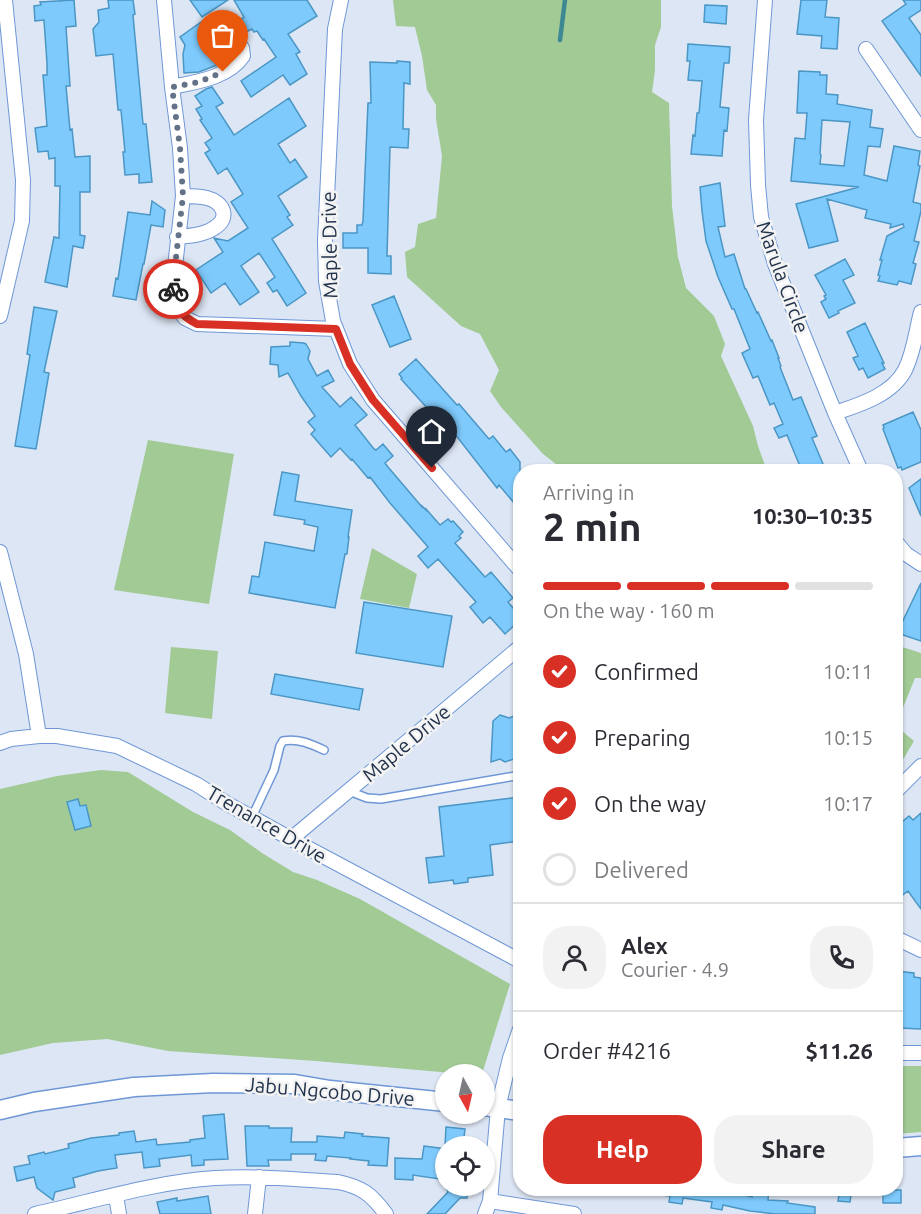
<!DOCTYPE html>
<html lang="en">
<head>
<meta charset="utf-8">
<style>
	:root { --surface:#fff; --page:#f2f2f3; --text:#2b2b33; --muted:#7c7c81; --line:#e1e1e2; --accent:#d93025 }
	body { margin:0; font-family:Ubuntu,sans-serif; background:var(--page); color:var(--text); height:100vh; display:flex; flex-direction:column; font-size:22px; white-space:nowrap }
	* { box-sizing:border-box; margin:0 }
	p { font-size:20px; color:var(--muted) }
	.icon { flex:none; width:33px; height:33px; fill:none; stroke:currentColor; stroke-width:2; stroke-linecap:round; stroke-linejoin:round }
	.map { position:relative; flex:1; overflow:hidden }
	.panel { position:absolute; left:513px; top:464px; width:390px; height:732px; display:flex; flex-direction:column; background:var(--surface); border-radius:24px; box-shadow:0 2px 4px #0004 }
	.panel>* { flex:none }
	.needle { width:39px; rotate:172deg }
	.tools { position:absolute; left:435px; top:1064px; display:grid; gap:12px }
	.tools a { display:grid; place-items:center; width:60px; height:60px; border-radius:50%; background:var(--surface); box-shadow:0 2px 4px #0004; font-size:30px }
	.pin { position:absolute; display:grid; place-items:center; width:51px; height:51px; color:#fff; margin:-62px -26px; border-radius:50% 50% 50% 0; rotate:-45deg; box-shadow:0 0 6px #0007 }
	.pin .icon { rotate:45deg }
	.courier { position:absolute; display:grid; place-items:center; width:60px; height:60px; margin:-30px; border:4px solid #d93025; border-radius:50%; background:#fff; color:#222; box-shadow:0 2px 8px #0007 }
	.overview em { font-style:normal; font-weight:700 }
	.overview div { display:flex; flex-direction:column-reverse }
	.overview { display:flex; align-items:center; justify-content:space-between; height:102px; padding:0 30px }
	h1 { font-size:39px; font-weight:700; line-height:45px }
	.bar { display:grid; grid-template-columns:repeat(4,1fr); gap:9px 6px; align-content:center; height:72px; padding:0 30px }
	.bar i { height:8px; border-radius:4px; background:var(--line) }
	.bar .selected { background:var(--accent) }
	.bar p { grid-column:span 4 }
	.line { display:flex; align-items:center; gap:15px; padding:0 30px; border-top:2px solid var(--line) }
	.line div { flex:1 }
	.round { display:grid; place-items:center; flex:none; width:63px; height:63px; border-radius:24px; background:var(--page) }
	ol { padding:0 30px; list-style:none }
	li { display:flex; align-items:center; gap:18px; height:66px }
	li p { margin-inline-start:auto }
	li .icon { padding:6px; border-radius:50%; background:var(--accent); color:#fff; stroke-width:4 }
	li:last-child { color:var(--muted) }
	li i { width:33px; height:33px; border:3px solid var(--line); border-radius:50% }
	.action { display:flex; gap:12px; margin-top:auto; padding:12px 30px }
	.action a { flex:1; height:69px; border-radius:24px; background:var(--accent); color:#fff; font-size:24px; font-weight:700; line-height:69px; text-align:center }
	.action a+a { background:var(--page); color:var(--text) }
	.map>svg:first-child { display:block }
	.green { fill:#a1ca95 }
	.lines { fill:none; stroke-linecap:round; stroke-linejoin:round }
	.stream { stroke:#3e8893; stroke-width:4.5 }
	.building { fill:#7ecafc; stroke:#4a96c5; stroke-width:1.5; fill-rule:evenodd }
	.lane-casing { stroke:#6f97d6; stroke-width:10 }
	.street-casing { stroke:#6f97d6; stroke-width:16 }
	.secondary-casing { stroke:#6f97d6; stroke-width:21 }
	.lane { stroke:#fff; stroke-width:7 }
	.street { stroke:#fff; stroke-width:14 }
	.secondary { stroke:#fff; stroke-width:18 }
	.done { stroke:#637287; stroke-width:6; stroke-dasharray:0 10.8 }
	.route { stroke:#d93025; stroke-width:8 }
	.labels { text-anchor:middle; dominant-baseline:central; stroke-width:5; stroke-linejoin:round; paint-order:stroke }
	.street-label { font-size:20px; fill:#22334d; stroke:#f3f3f3 }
</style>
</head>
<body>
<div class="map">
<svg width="921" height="1214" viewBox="0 0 921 1214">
	<rect width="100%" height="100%" fill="#dde6f4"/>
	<!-- green -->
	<path class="green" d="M393 0H661V27L655 45V70L652 92 669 103 672 206 678 257 686 288 714 316 725 344 721 356 753 426 758 446 767 471H565L543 454 501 407 490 391 499 370 480 334 461 326 407 277 405 252 415 247 418 224 436 218 442 156 436 119V105L427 90 422 56 415 27 396 26Z
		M148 440 234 454 209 604 114 590Z
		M372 548 417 574 409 608 360 599Z
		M896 645 921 653V678H915L896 725Z
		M171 647 218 651 212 719 165 713Z
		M896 726 914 741 904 758 896 765Z
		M101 770 128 772 193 812 230 830 262 853 293 872 317 880 360 899 510 984 482 1074H463L316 1061 168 1051 107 1039 53 1043 0 1055V789L57 776Z
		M896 1066H921V1132L896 1134Z"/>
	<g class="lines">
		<!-- stream -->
		<path class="stream" d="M560 40 565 0"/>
	</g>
	<!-- building -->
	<path class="building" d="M74 0 76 26 66 27 70 86H66L70 130 72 129 75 157 90 156V192H80V235L85 236 83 248 73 246 67 287 45 282 54 237 59 238 60 186H55V158L49 159 48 151 38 152 35 128 47 126 43 75H47V63L44 20 35 21 34 6 41 5 40 2Z
		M108 0H133L135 14 133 15 143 124H146L152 182 139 183V174L125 175 123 152H125L121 110H118L113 54 96 56 93 29 99 22 98 10 109 8Z
		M190 0H228L202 17Z
		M234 0H307L317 16 288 34 300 52 296 54 307 74 290 85 283 75 251 97 241 81 276 57 264 39 263 40 257 31 254 32 252 29 246 32 239 21 244 17Z
		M801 0H827L825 17 839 18 837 49 821 48 822 36 797 34Z
		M903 0H921V10L909 18 921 35V76L882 21 906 4Z
		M705 5 727 6 726 24 704 22Z
		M204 20 219 43 210 50 212 54 211 55 217 65 199 72 184 73 183 54 185 45 180 37Z
		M688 44 730 47 729 63H724L720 107 729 108 727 131 724 130 722 156 691 154 693 135 695 136 697 113H699L702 81 688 80 690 61H687Z
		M397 61 410 62V84L404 83 403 129H409L408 148 390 147 387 256H391V274L368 273V248H343V233H357V225H362L363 221 368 103H371L370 62 397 63Z
		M799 71 820 72V75H827L826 94 838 95 837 104 872 110 870 127 883 129 880 147 868 146 864 175 887 181 894 146 920 151 918 165 920 166 913 202 921 204V211L914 241 919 242 913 263 916 264 911 284 899 281 897 285 878 281 880 276 878 275 882 260H880L887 236 904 227 903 224 890 228 891 224 865 218 867 210 827 199 838 241 809 248 796 204 859 187 791 181 795 138 805 139 807 113H797ZM822 120 850 122 844 166 820 164 821 155 820 154Z
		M212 87 223 103 216 107 234 135 289 98 306 126 278 144 290 163 295 159 307 177 278 196 290 215 287 217 293 225 272 239 306 293 287 306 277 290 273 292 267 283 275 277 259 253 241 266 259 292 240 305 225 283 211 293 196 270 223 252 214 238 228 241 248 228 231 202 243 194 227 168 218 174 205 153 210 150 205 143 212 138 200 120 202 119 196 109 202 106 195 96 206 89Z
		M720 183 725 226 718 227 725 257 734 254 745 289H746L757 313 758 312 771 341 772 340 779 358H778L781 366 780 367 793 400 801 397 817 436 812 438 826 471H802L787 435 779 438 774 428 783 424 774 403 770 405 758 376 753 378 742 353 750 349 734 309H732L718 277 706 241 702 211 700 187Z
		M152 201 165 210 163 227 151 225 144 264H143L136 300 113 296 116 278 118 279 128 212 150 215Z
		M845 259 854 275 843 280 855 303 838 311 839 313 829 318 821 302 826 299 824 296 826 295 815 275Z
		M394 296 411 339 390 347 372 305Z
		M34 307 57 311 44 372 49 373 36 449 15 446 30 355 27 354Z
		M865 323 884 363H882L885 369 868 378 863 368 859 370 853 358 858 356 847 332Z
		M290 342 304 343 306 344 310 351 308 359 317 376 328 370 334 381 322 387 340 407 351 397 367 415 355 425 374 449 376 450 383 444 393 456 385 463 388 467 422 507V506L426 510V509L440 525 448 519 451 522 453 521 463 532 459 536 461 538 455 543 485 577 491 572 513 598 508 602 520 616V620L505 634 490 617 483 623 470 607 476 602 438 559 428 568 418 556 428 547 390 503 370 477 368 478 352 459 351 460 340 448 331 457 311 434 315 430 308 422 315 416 301 396 288 373 279 377 278 365 270 364 271 347 290 346Z
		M416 359 457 405 459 404 489 439 493 436 506 452 510 449 520 462V510L499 485 497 488 458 438 430 407 428 409 401 379 402 378 399 374Z
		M913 412 921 430V462L902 470 901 467 898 468 883 429 884 428 883 425Z
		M282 472 299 475 295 501 352 510 348 537H349L347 554H345L335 608 249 593 252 576 259 577 265 542 314 551 318 527 304 524 305 520 274 515Z
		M921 479V516L909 488Z
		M921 583V641L897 633Z
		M364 602 452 616 443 667 356 653Z
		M275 674 363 689 359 710 271 694Z
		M500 715 509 718 514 716 520 717V757L505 762 500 759 491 762 493 721Z
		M520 797V841L490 845 493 875 468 878V882L454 884 453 880 429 883 426 858 444 856 439 807Z
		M78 799 80 806 86 805 91 826 75 830 67 802Z
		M921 813V909L908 891 896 900V827L899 823 903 821 909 816 913 820Z
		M896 971 914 973V977L921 978V1029L900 1028 902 996 896 995Z
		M224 1114 228 1159 204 1160V1165L192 1166 191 1155 159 1159 160 1166 144 1168 142 1152 115 1155 117 1168 98 1171 73 1178 75 1187 55 1192 53 1200 37 1188 34 1177 17 1181 14 1167 30 1164 28 1156 44 1152 45 1154 69 1148 68 1144 91 1138 119 1135V1133L134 1131 136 1142 156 1139 157 1145 190 1142V1140L205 1138 203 1116Z
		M245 1126H269V1128H292L291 1142H317V1136L344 1138 345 1132 363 1134 362 1136 389 1138 387 1166 368 1165 369 1161 350 1159 351 1158 327 1156 326 1161 315 1160 316 1154H291V1160H268L269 1166H247Z
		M446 1127 465 1129 463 1146H445Z
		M424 1146 446 1149V1180L413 1175V1180L395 1179V1158L422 1159Z
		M445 1185H468L467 1198H460L445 1214H427L448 1192Z
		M663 1188H704V1189L737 1195V1193L752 1197V1189L769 1190 768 1200 788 1201 787 1203 815 1207V1214H776L750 1211 723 1205 722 1210 711 1208 712 1202 683 1198 682 1204 669 1202 670 1196 662 1195Z
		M840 1188H852L850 1202 838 1201Z
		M883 1190H901V1203H883Z
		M208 1196 211 1214H160L157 1202 177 1198V1201Z"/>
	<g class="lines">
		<defs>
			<path id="lane" d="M349 791 367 798 381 799 515 776
				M252 817 274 770 280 746 283 741C298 738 311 744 324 750"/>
			<path id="street" d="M164 0 172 87 180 148 183 196 173 284 176 307 185 318 197 324 336 329
				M341 0 335 29 325 240 326 281 333 321 350 364 373 400 520 570
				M765 0 756 120 758 185 761 217 775 264 835 413 861 471
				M866 49 921 130
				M172 87C196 82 228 78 243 56L242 48 238 43
				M177 237C189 236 204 235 214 228 231 218 223 202 207 198 199 196 191 196 183 196
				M0 316 22 221 23 180 5 0
				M835 413C859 405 892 395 905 370 914 352 916 331 921 312
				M896 542 906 554 921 564
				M0 552 26 654 39 736
				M0 743 11 739 39 736H57L117 746 196 784 226 803 291 839 520 961
				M896 791 921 766
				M291 839 520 647
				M896 938 921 950
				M896 1053H921
				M116 1196 119 1214
				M490 1201 574 1214
				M35 1214C94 1201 154 1182 215 1178 256 1176 297 1179 338 1182 362 1187 371 1194 386 1214
				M255 1214 259 1177
				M485 1214 490 1201 498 1108 510 1058 520 1029"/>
			<path id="secondary" d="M484 1106 520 1111
				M0 1110 34 1102 134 1087 213 1083 295 1084 330 1090 446 1102
				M896 1148 921 1146"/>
		</defs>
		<!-- lane casing -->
		<use href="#lane" class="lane-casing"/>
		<!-- street casing -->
		<use href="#street" class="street-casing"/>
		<!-- secondary casing -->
		<use href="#secondary" class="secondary-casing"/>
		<!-- lane -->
		<use href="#lane" class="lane"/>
		<!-- street -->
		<use href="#street" class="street"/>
		<!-- secondary -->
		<use href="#secondary" class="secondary"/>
	</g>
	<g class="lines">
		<!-- done -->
		<path class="done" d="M173 289V284L183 196 180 148 172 87 199 82 223 72"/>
		<!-- route -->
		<path class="route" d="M173 289C176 309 180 315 197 324L336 329 350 364 373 400 432 468"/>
	</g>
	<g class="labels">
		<!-- street labels -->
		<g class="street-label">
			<text transform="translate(329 245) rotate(-91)">Maple Drive</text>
			<text transform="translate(783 277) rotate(70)">Marula Circle</text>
			<text transform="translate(406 743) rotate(-40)">Maple Drive</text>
			<text transform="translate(267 824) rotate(30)">Trenance Drive</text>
			<text transform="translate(330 1091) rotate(5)">Jabu Ngcobo Drive</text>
		</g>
	</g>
</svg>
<div class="tools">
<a><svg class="needle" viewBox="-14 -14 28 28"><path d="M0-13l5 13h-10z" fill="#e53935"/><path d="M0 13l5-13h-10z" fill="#7c7c81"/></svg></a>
<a><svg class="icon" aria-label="locate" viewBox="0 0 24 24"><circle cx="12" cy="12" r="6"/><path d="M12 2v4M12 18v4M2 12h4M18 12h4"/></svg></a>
</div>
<div class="pin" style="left:223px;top:72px;background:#ea580c"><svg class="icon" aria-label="bag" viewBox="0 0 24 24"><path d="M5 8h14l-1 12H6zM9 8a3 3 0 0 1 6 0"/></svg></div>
<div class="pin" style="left:432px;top:468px;background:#1f2937"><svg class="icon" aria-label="home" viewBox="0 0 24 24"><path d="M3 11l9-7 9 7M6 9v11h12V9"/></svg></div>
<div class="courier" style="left:173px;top:289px"><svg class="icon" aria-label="bike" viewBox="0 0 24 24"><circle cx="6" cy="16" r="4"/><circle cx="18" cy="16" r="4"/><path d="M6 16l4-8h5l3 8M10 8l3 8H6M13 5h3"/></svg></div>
<section class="panel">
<div class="overview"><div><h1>2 min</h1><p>Arriving in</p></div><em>10:30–10:35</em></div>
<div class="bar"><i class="selected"></i><i class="selected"></i><i class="selected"></i><i></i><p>On the way · 160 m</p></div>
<ol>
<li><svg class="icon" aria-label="check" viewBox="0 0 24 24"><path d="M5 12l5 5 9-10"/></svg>Confirmed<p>10:11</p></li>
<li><svg class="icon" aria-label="check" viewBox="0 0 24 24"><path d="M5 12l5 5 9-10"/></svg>Preparing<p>10:15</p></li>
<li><svg class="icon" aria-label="check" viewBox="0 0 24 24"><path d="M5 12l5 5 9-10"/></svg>On the way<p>10:17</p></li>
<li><i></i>Delivered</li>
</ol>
<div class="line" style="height:108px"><a class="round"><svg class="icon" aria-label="person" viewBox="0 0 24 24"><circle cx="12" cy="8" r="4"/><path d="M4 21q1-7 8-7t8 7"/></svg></a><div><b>Alex</b><p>Courier · 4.9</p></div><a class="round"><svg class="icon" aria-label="phone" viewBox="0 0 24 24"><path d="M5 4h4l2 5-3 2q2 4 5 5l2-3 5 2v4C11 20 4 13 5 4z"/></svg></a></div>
<div class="line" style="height:78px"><div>Order #4216</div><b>$11.26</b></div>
<div class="action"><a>Help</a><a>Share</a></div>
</section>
</div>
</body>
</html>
